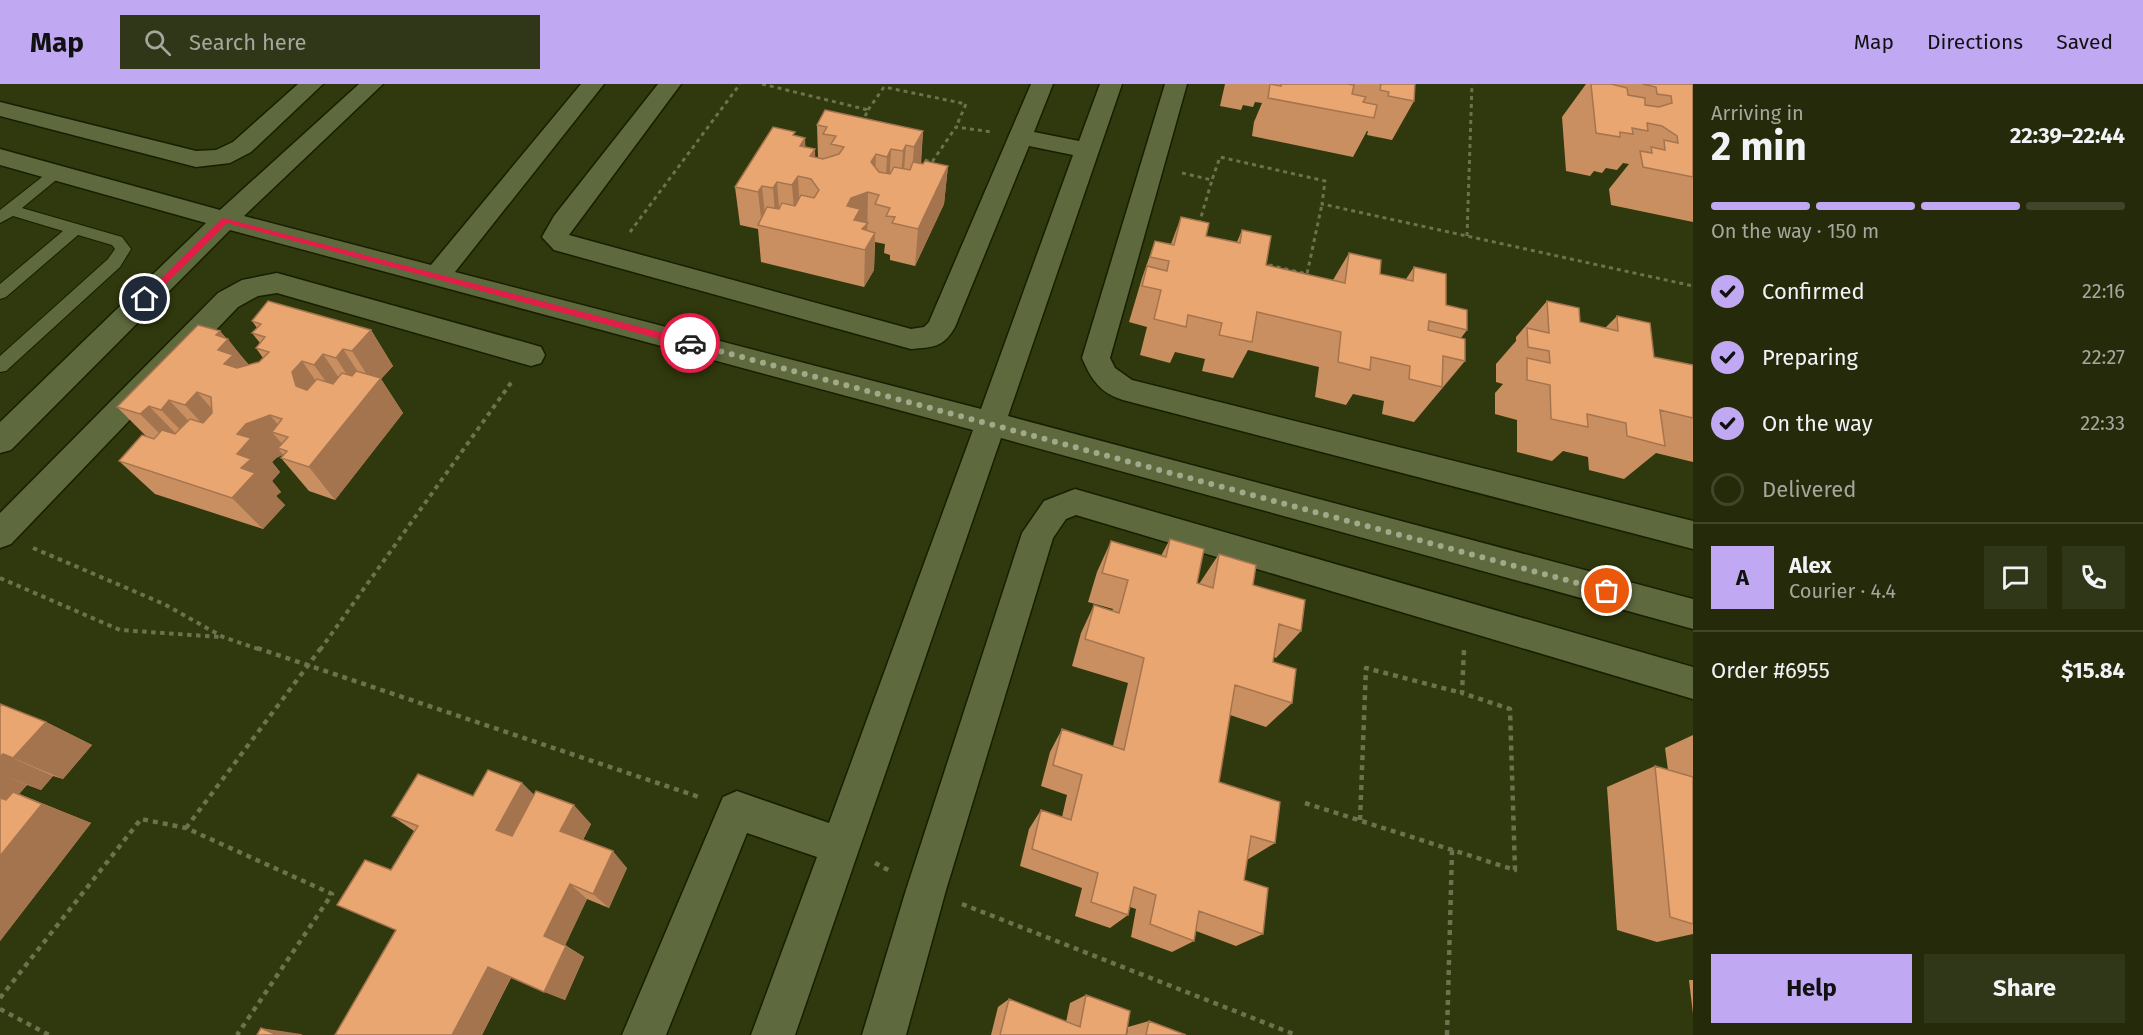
<!DOCTYPE html>
<html lang="en">
<head>
<meta charset="utf-8">
<style>
	:root { --surface:#242a0a; --page:#303618; --text:#f1f3f6; --muted:#a3a79c; --line:#41462b; --accent:#c1a8f3 }
	body { margin:0; font-family:"Fira Sans",sans-serif; background:var(--page); color:var(--text); height:100vh; display:flex; flex-direction:column; font-size:22px; white-space:nowrap }
	* { box-sizing:border-box; margin:0 }
	p { font-size:20px; color:var(--muted) }
	.icon { flex:none; width:33px; height:33px; fill:none; stroke:currentColor; stroke-width:2; stroke-linecap:round; stroke-linejoin:round }
	.map { position:relative; flex:1; overflow:hidden }
	.panel { display:flex; flex-direction:column; background:var(--surface); width:450px }
	.panel>* { flex:none }
	.pin { position:absolute; display:grid; place-items:center; width:51px; height:51px; color:#fff; margin:-26px; border:3px solid #fff; border-radius:50%; box-shadow:0 2px 6px #0007 }
	.courier { position:absolute; display:grid; place-items:center; width:60px; height:60px; margin:-30px; border:4px solid #e11d48; border-radius:50%; background:#fff; color:#222; box-shadow:0 2px 8px #0007 }
	.headline em { font-style:normal; font-weight:700 }
	.headline div { display:flex; flex-direction:column-reverse }
	.headline { display:flex; align-items:center; justify-content:space-between; height:102px; padding:0 18px }
	h1 { font-size:39px; font-weight:700; line-height:45px }
	.bar { display:grid; grid-template-columns:repeat(4,1fr); gap:9px 6px; align-content:center; height:72px; padding:0 18px }
	.bar i { height:8px; border-radius:4px; background:var(--line) }
	.bar .active { background:var(--accent) }
	.bar p { grid-column:span 4 }
	.line { display:flex; align-items:center; gap:15px; padding:0 18px; border-top:2px solid var(--line) }
	.line div { flex:1 }
	.round { display:grid; place-items:center; flex:none; width:63px; height:63px; border-radius:0px; background:var(--page) }
	ol { padding:0 18px; list-style:none }
	li { display:flex; align-items:center; gap:18px; height:66px }
	li p { margin-inline-start:auto }
	li .icon { padding:6px; border-radius:50%; background:var(--accent); color:#111; stroke-width:4 }
	li:last-child { color:var(--muted) }
	li i { width:33px; height:33px; border:3px solid var(--line); border-radius:50% }
	.cta { display:flex; gap:12px; margin-top:auto; padding:12px 18px }
	.cta a { flex:1; height:69px; border-radius:0px; background:var(--accent); color:#111; font-size:24px; font-weight:700; line-height:69px; text-align:center }
	.cta a+a { background:var(--page); color:var(--text) }
	header { display:flex; align-items:center; gap:36px; box-sizing:border-box; height:84px; padding:0 30px; background:var(--accent); color:#111 }
	header strong { font-size:28px }
	nav { display:flex; gap:33px; margin-inline-start:auto; font-size:21px }
	.search { width:420px; height:54px; background:var(--page); display:flex; align-items:center; gap:15px; box-sizing:border-box; padding:0 21px; border-radius:0px; color:var(--muted); font-size:22px }
	main { display:flex; flex:1; min-height:0 }
	.map>svg:first-child { display:block }
	.lines { fill:none; stroke-linecap:round; stroke-linejoin:round }
	.service-casing { stroke:#181e00; stroke-width:2 }
	.minor-casing { stroke:#181e00; stroke-width:3 }
	.path-far2 { stroke:#6b724e; stroke-width:3; stroke-dasharray:4 4; stroke-linecap:butt }
	.path-far1 { stroke:#6b724e; stroke-width:4; stroke-dasharray:4.5 4.5; stroke-linecap:butt }
	.path { stroke:#6b724e; stroke-width:4.5; stroke-dasharray:5 5; stroke-linecap:butt }
	.service { fill:#5f693e; fill-rule:evenodd }
	.minor { fill:#5f693e; fill-rule:evenodd }
	.wall { fill:#c98f60 }
	.shaded-wall { fill:#a4744e }
	.building { fill:#eaa670; stroke:#a4744e; stroke-width:1.5 }
	.route { fill:#e11d48 }
	.done { stroke:#a2a88a; stroke-width:6; stroke-dasharray:0 10.8 }
</style>
</head>
<body>
<header>
<strong>Map</strong>
<div class="search"><svg class="icon" aria-label="search" viewBox="0 0 24 24"><circle cx="10" cy="10" r="6"/><path d="M15 15l6 6"/></svg>Search here</div>
<nav><a>Map</a><a>Directions</a><a>Saved</a></nav>
</header>
<main>
<div class="map">
<svg width="1693" height="951" viewBox="0 0 1693 951">
	<rect width="100%" height="100%" fill="#30380d"/>
	<g class="lines">
		<defs>
			<path id="service" d="M56 84 63 89 61 92 22 124 122 153 131 165 120 183 6 287 0 288V272L108 175 115 165 112 161 78 151 6 213 0 215V200L63 147 13 132 0 139V126L51 86Z"/>
			<path id="minor" d="M298 0H323L251 68 230 79 196 83 0 32V18L196 67 216 66 233 58Z
				M359 0H383L244 132 431 181 581 0H604L455 188 981 325 1073 71 1029 62 955 243C943 264 933 263 911 265L554 166 542 153 554 132 658 0H681L569 151 911 245 924 243 929 238 1031 0H1053L1034 48 1079 57 1100 0H1122L1008 332 1693 515V545L1001 354 795 951H751L817 773 747 749 666 951H622L723 713 737 707 829 739 973 346 230 146 11 366 0 369V338L206 139 0 81V65L220 126Z
				M1165 0H1187L1110 274 1115 284 1132 296 1693 437V465L1123 316C1100 309 1091 295 1082 274Z
				M277 189 531 260 541 263 545 271 541 279 531 282 277 209 258 212 238 223 11 460 0 464V429L218 209 242 196Z
				M1075 405 1693 583V615L1076 431 1066 435 1053 454 946 806 906 951H862L906 806 1022 449 1044 417Z"/>
		</defs>
		<!-- service casing -->
		<use href="#service" class="service-casing"/>
		<!-- minor casing -->
		<use href="#minor" class="minor-casing"/>
		<!-- path-far2 -->
		<path class="path-far2" d="M762 0 868 26 862 39
			M868 26 884 3 966 20 956 43
			M917 74 932 78 956 43 992 48
			M1182 89 1212 96 1220 73 1325 97 1322 120 1693 202
			M1199 140 1212 96
			M630 148 740 0
			M1467 152 1472 0
			M1261 179 1307 190 1322 120"/>
		<!-- path-far1 -->
		<path class="path-far1" d="M33 464 164 520 223 553 261 566
			M0 494 120 546 220 553
			M320 566 513 296"/>
		<!-- path -->
		<path class="path" d="M257 564 702 714
			M1305 719 1515 786 1510 625 1462 609 1464 566
			M1360 736 1366 584 1462 609
			M186 744 321 564
			M875 779 892 788
			M962 820 1296 951
			M0 914 141 735 186 744 332 810 237 951
			M0 925 49 951
			M1447 951 1452 766"/>
		<!-- service -->
		<use href="#service" class="service"/>
		<!-- minor -->
		<use href="#minor" class="minor"/>
	</g>
	<!-- wall -->
	<path class="wall" d="M1225 0H1415L1414 17 1392 56 1367 51 1368 47H1367L1353 73 1252 52 1254 38 1262 19 1255 18 1253 23 1243 21 1241 26 1220 22Z
		M1586 0H1693V138L1611 121 1609 105 1629 80 1623 79 1617 86 1606 84 1602 89 1594 87 1590 92 1566 87 1562 33Z
		M817 41 923 47 921 80 948 82 944 120 915 182 890 176V171L884 169 885 160 875 158 874 186 864 203 761 178 758 145 740 141 735 103 795 52 805 63 815 65V73L818 74Z
		M1181 133 1206 152 1237 158 1242 146 1266 181 1333 196 1349 169 1380 190 1406 195 1414 183 1467 246 1461 254 1465 277 1414 338 1382 330 1384 317 1353 310 1346 321 1315 313 1319 283 1248 266 1233 294 1202 287 1205 275 1175 268 1170 279 1140 271 1147 243 1129 238 1142 194 1155 157 1171 160Z
		M1547 217 1580 238 1605 244 1617 232 1654 273 1693 281V378L1656 369 1624 395 1589 386 1588 373 1563 367 1552 377 1517 368V336L1495 330V309L1503 300 1496 298V280L1516 257V253Z
		M252 237 371 246 393 282 381 295 403 329 335 416 309 407 281 374 283 370 276 374 272 378 280 388 272 397 281 408 276 412 285 421 263 445 155 410 119 377 147 353 117 323 220 247 249 281 259 278 263 274 256 264 260 259 252 249 257 244Z
		M1170 455 1197 499 1199 500 1219 470 1301 547 1276 574 1274 573 1273 578 1292 619 1266 643 1230 631 1219 698 1275 759 1247 776 1244 796 1263 850 1236 862 1196 847 1194 857 1172 868 1131 853 1136 825 1130 823 1128 831 1110 844 1075 832 1082 804 1020 782 1029 745 1041 726 1062 733 1067 711 1041 702 1050 668 1062 645 1113 662 1128 599 1072 582 1081 549 1094 521 1112 527 1113 525 1088 518 1097 488 1111 457 1161 472Z
		M0 620 46 638 92 661 63 695 53 692 41 706 27 701 19 710 91 739 0 857V713L6 716 0 713Z
		M1693 651V850L1657 858 1617 846 1607 703 1655 682 1668 686 1665 664Z
		M522 699 534 711 591 740 583 756 627 784 609 824 587 815 565 861 584 873 565 916 511 894 482 951 396 846 391 786 414 747 392 732Z
		M1689 896H1693V930Z
		M1086 911 1126 951H991L998 923 1009 915 1066 938 1070 919Z
		M1149 937 1186 951H1127L1128 943Z"/>
	<!-- shaded-wall -->
	<path class="shaded-wall" d="M923 47 920 86 911 101 914 63Z
		M805 54 807 92 800 62Z
		M906 61 903 99 900 106 903 67Z
		M815 65 816 102 810 72Z
		M891 65 889 103 885 111 887 73Z
		M876 70 874 108 871 78Z
		M948 82 944 120 915 182 918 145Z
		M798 92 800 130 795 139 792 101Z
		M777 98 780 136 776 142 773 104Z
		M762 102 766 140 762 142 758 108Z
		M868 108 867 163 875 149 874 186 864 203 865 166 847 122 851 114Z
		M371 246 393 282 381 295 403 329 335 416 309 383 374 302 352 267Z
		M220 247 227 256 228 255 256 291 224 280 218 266 216 251Z
		M343 265 366 300 359 309 336 274Z
		M323 270 347 306 339 316 314 281Z
		M302 277 327 313 296 302 292 288Z
		M197 308 228 343 216 355 185 321Z
		M169 316 201 350 194 360 161 326Z
		M149 322 182 356 174 364 140 330Z
		M270 331 298 365 288 353 272 348 289 368 287 367 278 364 283 371 276 374 272 378 280 388 272 397 281 408 276 412 285 421 263 445 232 414 241 384 237 370V350L246 340Z
		M46 638 92 661 63 695 13 674Z
		M3 670 53 692 41 706 0 690V673Z
		M0 690 27 701 19 710 91 739 0 857V772L6 716 0 713 36 727 0 713Z
		M522 699 542 719 518 764 496 746Z
		M574 721 591 740 578 765 560 747Z
		M613 767 627 784 609 824 593 810Z
		M570 800 587 815 564 864 544 852Z
		M566 862 584 873 565 916 544 908Z
		M488 883 511 893 482 951H452Z
		M261 944 301 950 303 951H277Z"/>
	<!-- building -->
	<path class="building" d="M1270 0 1281 2V0H1347L1354 1 1352 10 1366 13 1363 18 1377 21 1374 34 1268 14Z
		M1379 0H1415L1414 17 1388 12 1389 8 1380 6 1381 0Z
		M1591 0H1611L1627 4 1628 11 1645 14V21L1659 23 1672 19 1671 12 1657 10 1656 3 1642 0H1693V93L1643 83 1640 67 1652 69 1651 63 1665 66 1664 56 1678 59 1677 52 1662 42 1647 39 1648 47 1632 44 1633 50 1620 48V53L1596 49Z
		M825 26 923 47 914 63 906 61 903 67 891 65 887 73 876 70 871 78 879 88 890 90 894 83 910 86 913 78 923 80 925 77 948 82 918 145 892 139 895 133 886 132 890 124 875 120 879 111 868 108 851 114 847 122 860 125 854 136 868 139 862 145 875 149 865 166 758 141 767 123 779 125 782 119 795 122 801 111 814 114 819 106 811 95 798 92 792 101 777 98 773 104 762 102 758 108 735 103 773 43 795 48 793 51 805 54 800 62 815 65 810 72 823 75 839 70 844 63 831 60 836 52 823 50 827 43 817 41Z
		M1181 133 1209 139 1206 152 1240 159 1242 146 1271 152 1266 181 1345 199 1349 169 1381 176 1380 190 1413 197 1414 183 1446 190V221L1467 226V246L1429 237 1428 246 1465 255V277L1443 272 1442 303 1409 295 1410 282 1371 273 1370 286 1338 278 1341 248 1257 228 1252 258 1219 251 1222 239 1188 231 1186 243 1154 235 1161 206 1142 202 1147 182 1167 187 1169 177 1150 173 1155 157 1174 161Z
		M268 217 371 246 352 267 343 265 336 274 323 270 314 281 302 277 292 288 296 302 307 306 317 295 333 300 342 289 352 292 356 287 381 294 309 383 281 374 287 367 278 364 288 353 272 348 282 335 270 331 246 340 237 350 251 354 237 370 251 375 241 384 255 389 232 414 119 377 142 351 154 355 162 346 175 350 190 335 203 339 212 329 211 313 197 308 185 321 169 316 161 326 149 322 140 330 117 323 198 241 220 247 216 251 228 255 218 266 233 271 224 280 237 284 259 278 269 268 256 264 265 253 252 249 261 240 252 237Z
		M1547 217 1579 224 1580 238 1618 247 1617 232 1650 239 1654 273 1693 281V334L1660 326 1665 362 1627 352 1626 339 1587 330 1588 343 1551 335 1550 301 1527 296V274L1550 279 1549 267 1528 263 1527 244 1549 249Z
		M1170 455 1204 465 1197 499 1213 504 1219 470 1256 481 1253 501 1305 516 1301 547 1279 540 1273 578 1296 585 1292 619 1235 601 1219 698 1280 718 1275 759 1251 752 1244 796 1268 804 1263 850 1199 827 1194 857 1150 840 1156 811 1134 803 1128 831 1091 818 1098 789 1032 765 1041 726 1071 736 1082 691 1053 681 1062 645 1124 666 1144 574 1085 555 1094 521 1119 529 1128 496 1102 489 1111 457 1166 473Z
		M0 620 46 638 13 674 3 670 0 673Z
		M1655 682 1693 693V840L1670 833Z
		M488 686 522 699 496 746 512 752 536 707 574 721 560 747 613 767 593 810 570 800 544 852 566 862 544 908 488 883 452 951H335L396 846 337 821 365 776 391 786 418 742 392 732 418 690 473 712Z
		M13 708 42 720 0 772V714L6 716Z
		M1086 911 1130 927 1126 951H1000L1009 915 1080 943Z
		M1149 937 1186 951H1146Z
		M261 944 277 951H257Z"/>
	<!-- route -->
	<path class="route" d="M223 134 690 256 694 259 690 263 227 139 148 217H142V213Z"/>
	<g class="lines">
		<!-- done -->
		<path class="done" d="M690 259 1607 507"/>
	</g>
</svg>
<div class="pin" style="left:1607px;top:507px;background:#ea580c"><svg class="icon" aria-label="bag" viewBox="0 0 24 24"><path d="M5 8h14l-1 12H6zM9 8a3 3 0 0 1 6 0"/></svg></div>
<div class="pin" style="left:145px;top:215px;background:#1f2937"><svg class="icon" aria-label="home" viewBox="0 0 24 24"><path d="M3 11l9-7 9 7M6 9v11h12V9"/></svg></div>
<div class="courier" style="left:690px;top:259px"><svg class="icon" aria-label="car" viewBox="0 0 24 24"><path d="M5 17H2v-5l4-1 3-4h7l3 4 3 1v5h-3M9 17h6M6 11h13"/><circle cx="7" cy="17" r="2"/><circle cx="17" cy="17" r="2"/></svg></div>
</div>
<section class="panel">
<div class="headline"><div><h1>2 min</h1><p>Arriving in</p></div><em>22:39–22:44</em></div>
<div class="bar"><i class="active"></i><i class="active"></i><i class="active"></i><i></i><p>On the way · 150 m</p></div>
<ol>
<li><svg class="icon" aria-label="check" viewBox="0 0 24 24"><path d="M5 12l5 5 9-10"/></svg>Confirmed<p>22:16</p></li>
<li><svg class="icon" aria-label="check" viewBox="0 0 24 24"><path d="M5 12l5 5 9-10"/></svg>Preparing<p>22:27</p></li>
<li><svg class="icon" aria-label="check" viewBox="0 0 24 24"><path d="M5 12l5 5 9-10"/></svg>On the way<p>22:33</p></li>
<li><i></i>Delivered</li>
</ol>
<div class="line" style="height:108px"><b class="round" style="background:var(--accent);color:#111">A</b><div><b>Alex</b><p>Courier · 4.4</p></div><a class="round"><svg class="icon" aria-label="chat" viewBox="0 0 24 24"><path d="M4 5h16v11H9l-5 4z"/></svg></a><a class="round"><svg class="icon" aria-label="phone" viewBox="0 0 24 24"><path d="M5 4h4l2 5-3 2q2 4 5 5l2-3 5 2v4C11 20 4 13 5 4z"/></svg></a></div>
<div class="line" style="height:78px"><div>Order #6955</div><b>$15.84</b></div>
<div class="cta"><a>Help</a><a>Share</a></div>
</section>
</main>
</body>
</html>
